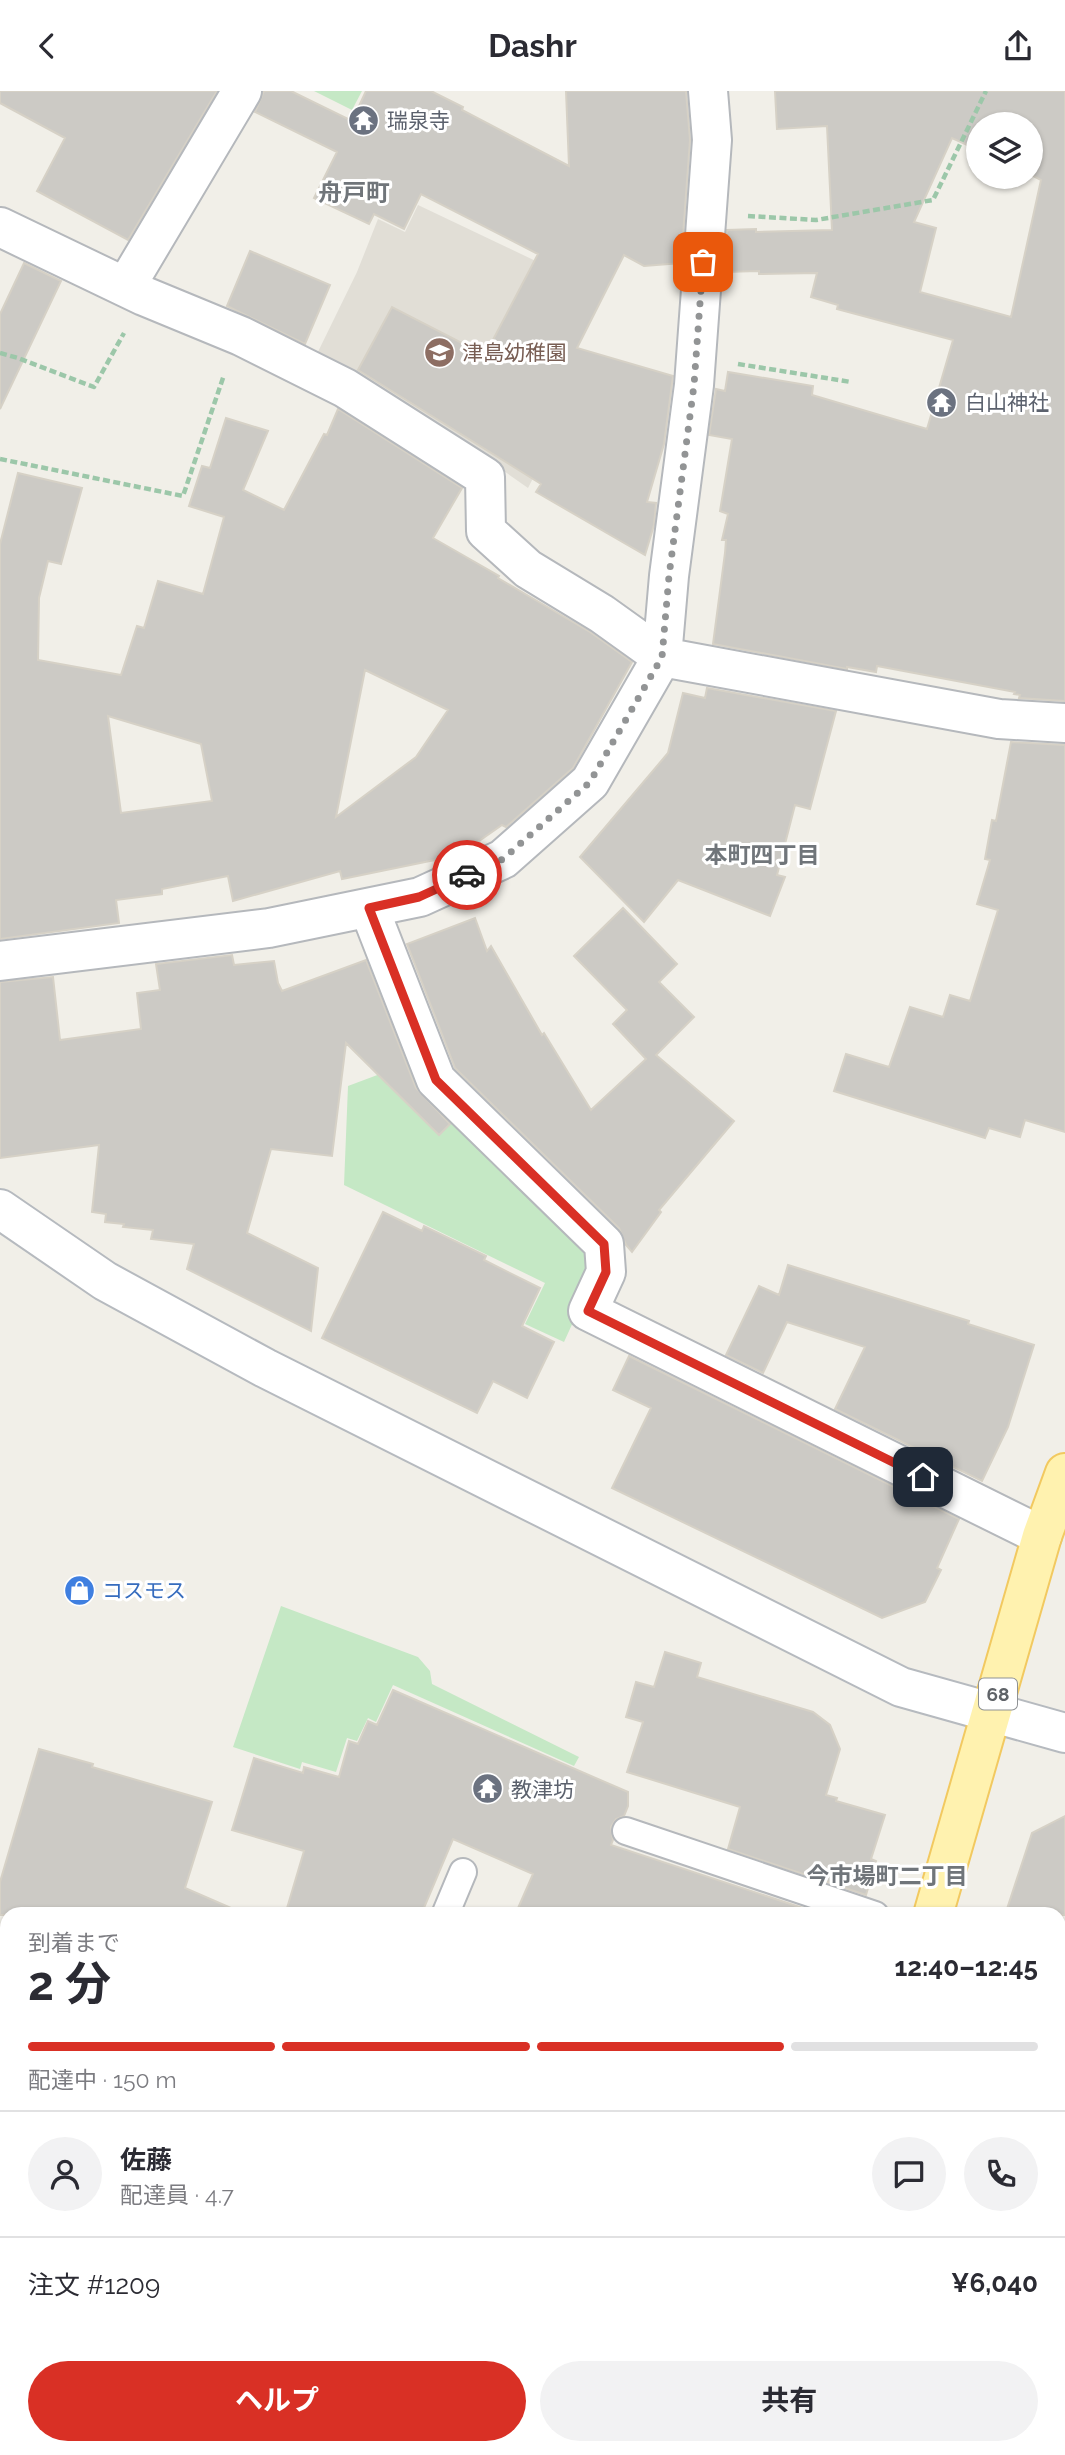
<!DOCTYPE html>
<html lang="ja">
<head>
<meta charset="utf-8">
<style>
	:root { --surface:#fff; --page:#f2f2f3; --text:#2b2b33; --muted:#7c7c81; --line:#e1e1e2; --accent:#d93025 }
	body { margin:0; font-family:Raleway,"Noto Sans JP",sans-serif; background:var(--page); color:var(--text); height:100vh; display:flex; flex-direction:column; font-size:26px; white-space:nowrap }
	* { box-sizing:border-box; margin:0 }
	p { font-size:23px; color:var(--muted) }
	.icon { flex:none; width:38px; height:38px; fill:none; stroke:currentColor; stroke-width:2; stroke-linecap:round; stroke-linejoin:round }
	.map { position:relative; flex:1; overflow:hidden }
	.panel { position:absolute; left:0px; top:1816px; width:1066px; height:548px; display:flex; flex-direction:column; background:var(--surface); border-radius:21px 21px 0 0; box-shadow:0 2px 5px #0004 }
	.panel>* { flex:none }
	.buttons { position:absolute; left:966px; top:21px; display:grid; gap:14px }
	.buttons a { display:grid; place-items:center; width:77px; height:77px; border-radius:50%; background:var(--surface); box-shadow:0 2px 5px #0004; font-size:35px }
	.pin { position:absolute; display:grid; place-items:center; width:60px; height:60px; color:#fff; margin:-30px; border-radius:14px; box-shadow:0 4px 10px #0006 }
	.courier { position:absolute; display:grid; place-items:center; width:70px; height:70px; margin:-35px; border:5px solid #d93025; border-radius:50%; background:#fff; color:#222; box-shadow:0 2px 9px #0007 }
	.overview em { font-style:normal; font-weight:700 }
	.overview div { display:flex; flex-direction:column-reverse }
	.overview { display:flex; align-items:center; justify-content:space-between; height:119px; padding:0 28px }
	h1 { font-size:46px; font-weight:700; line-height:52px }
	.bar { display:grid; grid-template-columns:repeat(4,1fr); gap:10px 7px; align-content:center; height:84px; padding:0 28px }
	.bar i { height:9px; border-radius:5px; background:var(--line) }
	.bar .current { background:var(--accent) }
	.bar p { grid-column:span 4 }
	.line { display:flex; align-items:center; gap:18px; padding:0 28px; border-top:2px solid var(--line) }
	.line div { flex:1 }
	.round { display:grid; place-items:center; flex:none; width:74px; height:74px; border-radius:37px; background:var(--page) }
	.action { display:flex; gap:14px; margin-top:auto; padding:14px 28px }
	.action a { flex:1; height:80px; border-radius:42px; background:var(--accent); color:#fff; font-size:28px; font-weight:700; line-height:80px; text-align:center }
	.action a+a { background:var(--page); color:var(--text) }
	header { display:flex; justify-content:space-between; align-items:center; height:91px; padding:0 28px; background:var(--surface); font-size:32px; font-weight:700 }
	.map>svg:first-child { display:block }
	.education { fill:#e1ded6 }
	.green { fill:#c5e8c5 }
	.building { fill:#cccac5; stroke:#d6d1c6; stroke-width:2; fill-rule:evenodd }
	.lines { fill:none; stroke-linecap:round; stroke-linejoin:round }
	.lane-casing { stroke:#b5b8bc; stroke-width:30 }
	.street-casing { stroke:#b5b8bc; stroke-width:42 }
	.secondary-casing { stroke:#b6babf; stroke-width:42 }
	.primary-casing { stroke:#f2c960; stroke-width:42 }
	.path { stroke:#9cc7a9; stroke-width:4.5; stroke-dasharray:7 3.5; stroke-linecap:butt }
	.lane { stroke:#fff; stroke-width:26 }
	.street { stroke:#fff; stroke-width:38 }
	.secondary { stroke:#fff; stroke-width:38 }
	.primary { stroke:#fff2af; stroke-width:38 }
	.done { stroke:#929495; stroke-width:7; stroke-dasharray:0 12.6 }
	.route { stroke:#d93025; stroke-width:9 }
	.labels { text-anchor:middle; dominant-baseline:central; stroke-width:6; stroke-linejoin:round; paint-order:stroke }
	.shield { fill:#fff; stroke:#8f9295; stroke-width:2 }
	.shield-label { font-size:19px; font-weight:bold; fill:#5f6368 }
	.worship-label { font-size:21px; fill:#5b616d; stroke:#fff; text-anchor:start }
	.education-label { font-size:21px; fill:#785e54; stroke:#fff; text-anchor:start }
	.shop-label { font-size:21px; fill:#366cbe; stroke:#fff; text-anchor:start }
	.neighbourhood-label { font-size:23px; font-weight:bold; fill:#70757a; stroke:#fff }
	.quarter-label { font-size:24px; font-weight:bold; fill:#70757a; stroke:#fff }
</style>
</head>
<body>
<header><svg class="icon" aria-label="back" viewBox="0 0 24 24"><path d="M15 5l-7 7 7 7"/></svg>Dashr<svg class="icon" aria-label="share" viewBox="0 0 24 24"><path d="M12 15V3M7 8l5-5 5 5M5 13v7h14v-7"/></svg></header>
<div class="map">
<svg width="1065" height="2364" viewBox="0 0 1065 2364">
	<rect width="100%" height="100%" fill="#f1efe8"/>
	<!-- education -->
	<path class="education" d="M418 114 603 202 577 252 570 315 528 397 491 371 313 271 357 181 378 128 405 141Z"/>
	<!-- green -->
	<path class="green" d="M314 0H362L352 19Z
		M420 968 594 1159 589 1196 564 1251 525 1233 545 1192 344 1094 348 995Z
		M281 1515 418 1566 430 1580 432 1593 579 1666 574 1675 393 1594 376 1631 368 1627 357 1650 347 1647 336 1681 302 1671 300 1678 233 1656Z"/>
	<!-- building -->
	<path class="building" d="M0 0H217L128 149 37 100 65 47 0 12Z
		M264 0H291L352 30 366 0H431L463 16 462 19 569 75 566 0H686L690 49 681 172 644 175 624 164 577 257 673 285 664 353 647 411 656 412 654 434 645 464 536 401 541 393 358 279 392 216 485 264 538 163 421 103 404 138 374 123 369 133 314 107 337 61 255 21Z
		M775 0H1065V610L1019 607 1020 604 1014 603 1015 601 877 575 876 581 847 576V578L713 553 725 462 726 449H722L728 423 720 420 732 348 709 344 716 298 725 300 728 281 813 295 812 304 927 338 953 249 837 218 838 214 811 206 817 182 759 183V180L724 181 727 139 756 138V141L832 139 827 35 777 38ZM978 33H1031V84L1041 89 1011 226 920 201 936 137 914 131 952 47 978 59Z
		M250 160 330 194 305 253 227 215Z
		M24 172 61 190 0 318V223Z
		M338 318 462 397 433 447 499 485 498 487 590 541 632 571 573 677 506 736 502 734 459 764 342 788 340 780 233 810 228 785 162 798V803L116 809 119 832 0 848V453L18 382 82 397 61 473 48 470 39 507 38 569 121 584 137 535 144 537 158 490 203 503 224 426 189 415 202 375 210 377 226 327 268 340 243 399 284 419 324 343 327 344ZM365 579 448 619 416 666 336 726ZM108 625 201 653 212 710 121 722Z
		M707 597 836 620 810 718 795 714 777 784 785 786 770 825 678 789 644 831 580 766 668 662 683 602 705 607Z
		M1011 651 1065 654V1041L1025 1029 1020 1046 989 1037 985 1047 834 1000 846 963 889 976 910 916 943 926 950 904 970 910 998 819 977 813 990 769 985 768 992 729 996 730Z
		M623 817 677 873 659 891 694 926 656 964 734 1030 659 1119 661 1121 632 1161 626 1154 619 1137 455 977 407 853 475 827 487 860 491 855 542 944 544 942 591 1019 646 968 613 933 627 919 574 865Z
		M232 864 234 874 274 870 278 892 282 900 366 869 416 997 450 1033 439 1044 346 952 332 1065 271 1058 247 1142 318 1177 311 1240 187 1178 194 1153 151 1148 153 1139 123 1136 124 1133 105 1131 106 1123 92 1121 99 1054 0 1067V891L53 886 60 949 141 938 137 902 160 899 156 873Z
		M383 1121 422 1140 424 1135 486 1165 484 1169 540 1197 522 1235 554 1251 527 1307 493 1290 477 1322 322 1247Z
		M788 1174 969 1230 968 1233 1034 1254 1008 1336 982 1390 835 1318 865 1256 787 1231 763 1282 726 1264 759 1195 779 1204Z
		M629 1265 959 1428 937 1477 941 1479 925 1511 882 1527 612 1397 651 1317 613 1299Z
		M665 1561 701 1572 697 1586 813 1621 830 1634 840 1658 826 1704 837 1707 836 1710 885 1724 871 1768 876 1770 866 1804 728 1758 740 1716 627 1681 643 1631 626 1626 636 1591 654 1596Z
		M393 1599 628 1701V1715L624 1725 616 1728 611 1736 613 1749 611 1754 824 1824H515L533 1783 453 1748 421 1824H285L304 1760 232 1739 254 1667 303 1682 304 1676 339 1686 349 1650 358 1653 368 1630 377 1634Z
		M39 1658 93 1673 92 1676 212 1711 185 1797 247 1824H0V1791Z
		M1065 1725V1824H1005L1032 1742Z"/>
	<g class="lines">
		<defs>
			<path id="lane" d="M626 1740 875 1824
				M445 1824 463 1781"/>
			<path id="street" d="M0 136 144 205 241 245 345 297 485 386 486 440 528 478 602 523 662 566 999 628 1065 632
				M126 195 242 0
				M369 817 436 989 604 1153 606 1181 588 1220 1042 1445
				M0 870 269 837 420 806 503 768 590 691 662 566 669 485 694 294 712 49 708 0
				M0 1983 7 1985
				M0 2193 7 2195
				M1059 2282 1065 2283
				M46 2364 48 2357"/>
			<path id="secondary" d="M0 1118 105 1190 265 1277 901 1596 1065 1642"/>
			<path id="primary" d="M933 1824 1042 1445 1065 1382
				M772 2364 774 2357"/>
		</defs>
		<!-- lane casing -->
		<use href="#lane" class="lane-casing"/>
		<!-- street casing -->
		<use href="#street" class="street-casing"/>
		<!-- secondary casing -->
		<use href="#secondary" class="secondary-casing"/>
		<!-- primary casing -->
		<use href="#primary" class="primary-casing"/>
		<!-- path -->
		<path class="path" d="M748 125 816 129 933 109 986 0
			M0 262 18 267 94 296 124 242
			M738 273 851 291
			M0 368 183 405 224 284
			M316 2364 318 2357"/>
		<!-- lane -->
		<use href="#lane" class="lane"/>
		<!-- street -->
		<use href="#street" class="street"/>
		<!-- secondary -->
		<use href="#secondary" class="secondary"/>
		<!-- primary -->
		<use href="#primary" class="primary"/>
	</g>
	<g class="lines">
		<!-- done -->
		<path class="done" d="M467 784 503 768 590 691 662 566 669 485 694 294 703 171"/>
		<!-- route -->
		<path class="route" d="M467 784 419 806 369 817 436 989 604 1153 606 1181 588 1220 923 1386"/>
	</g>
	<!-- icons -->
	<defs>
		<symbol id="temple-disc" viewBox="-11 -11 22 22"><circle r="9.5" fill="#6b7280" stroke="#fff"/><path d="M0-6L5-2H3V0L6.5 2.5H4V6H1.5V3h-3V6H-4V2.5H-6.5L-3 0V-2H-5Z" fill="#fff"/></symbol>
		<symbol id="school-disc" viewBox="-11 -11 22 22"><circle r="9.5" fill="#8d6e63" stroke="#fff"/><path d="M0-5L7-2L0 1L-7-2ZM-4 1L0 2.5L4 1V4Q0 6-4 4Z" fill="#fff"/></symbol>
		<symbol id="shop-disc" viewBox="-11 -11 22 22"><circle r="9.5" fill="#3f7fe0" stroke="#fff"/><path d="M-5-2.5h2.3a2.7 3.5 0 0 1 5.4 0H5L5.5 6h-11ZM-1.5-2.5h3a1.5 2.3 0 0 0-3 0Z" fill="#fff"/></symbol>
	</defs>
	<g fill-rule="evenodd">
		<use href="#temple-disc" x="346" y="12" width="35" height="35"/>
		<use href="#school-disc" x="422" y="244" width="35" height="35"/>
		<use href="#temple-disc" x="924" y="294" width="35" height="35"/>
		<use href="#shop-disc" x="62" y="1482" width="35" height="35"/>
		<use href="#temple-disc" x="470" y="1680" width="35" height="35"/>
	</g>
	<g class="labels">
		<!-- shield labels -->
		<rect class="shield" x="979" y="1587.5" width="38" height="31" rx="5"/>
		<g class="shield-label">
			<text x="998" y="1603">68</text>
		</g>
		<!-- worship labels -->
		<g class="worship-label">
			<text x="387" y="29">瑞泉寺</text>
			<text x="965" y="311">白山神社</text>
			<text x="511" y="1698">教津坊</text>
		</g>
		<!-- education labels -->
		<g class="education-label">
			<text x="462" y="261">津島幼稚園</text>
		</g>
		<!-- shop labels -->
		<g class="shop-label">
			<text x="102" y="1499">コスモス</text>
		</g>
		<!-- neighbourhood labels -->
		<g class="neighbourhood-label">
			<text x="762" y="763">本町四丁目</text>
			<text x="887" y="1784">今市場町二丁目</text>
		</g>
		<!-- quarter labels -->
		<g class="quarter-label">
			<text x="354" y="101">舟戸町</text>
		</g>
	</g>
</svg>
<div class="buttons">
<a><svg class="icon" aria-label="layers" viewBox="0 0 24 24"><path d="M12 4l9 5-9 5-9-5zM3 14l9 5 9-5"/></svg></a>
</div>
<div class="pin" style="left:703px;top:171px;background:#ea580c"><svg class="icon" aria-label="bag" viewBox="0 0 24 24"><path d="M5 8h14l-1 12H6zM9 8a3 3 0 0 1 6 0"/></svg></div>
<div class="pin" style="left:923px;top:1386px;background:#1f2937"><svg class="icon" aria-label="home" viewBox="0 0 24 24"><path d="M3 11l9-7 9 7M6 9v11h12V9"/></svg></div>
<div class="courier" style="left:467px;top:784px"><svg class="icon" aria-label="car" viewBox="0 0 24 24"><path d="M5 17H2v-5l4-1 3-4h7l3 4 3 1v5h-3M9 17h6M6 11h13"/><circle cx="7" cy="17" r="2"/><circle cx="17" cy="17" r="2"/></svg></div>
<section class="panel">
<div class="overview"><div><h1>2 分</h1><p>到着まで</p></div><em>12:40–12:45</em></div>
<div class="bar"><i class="current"></i><i class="current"></i><i class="current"></i><i></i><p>配達中 · 150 m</p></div>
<div class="line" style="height:126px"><a class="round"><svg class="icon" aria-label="person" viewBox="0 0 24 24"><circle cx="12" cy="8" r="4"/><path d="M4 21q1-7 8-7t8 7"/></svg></a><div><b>佐藤</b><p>配達員 · 4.7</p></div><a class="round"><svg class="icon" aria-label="chat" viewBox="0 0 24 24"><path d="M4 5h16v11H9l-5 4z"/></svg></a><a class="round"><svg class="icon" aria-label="phone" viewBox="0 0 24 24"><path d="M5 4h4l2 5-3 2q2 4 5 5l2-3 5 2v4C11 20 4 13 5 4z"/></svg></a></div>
<div class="line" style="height:91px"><div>注文 #1209</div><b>¥6,040</b></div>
<div class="action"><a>ヘルプ</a><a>共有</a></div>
</section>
</div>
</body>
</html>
